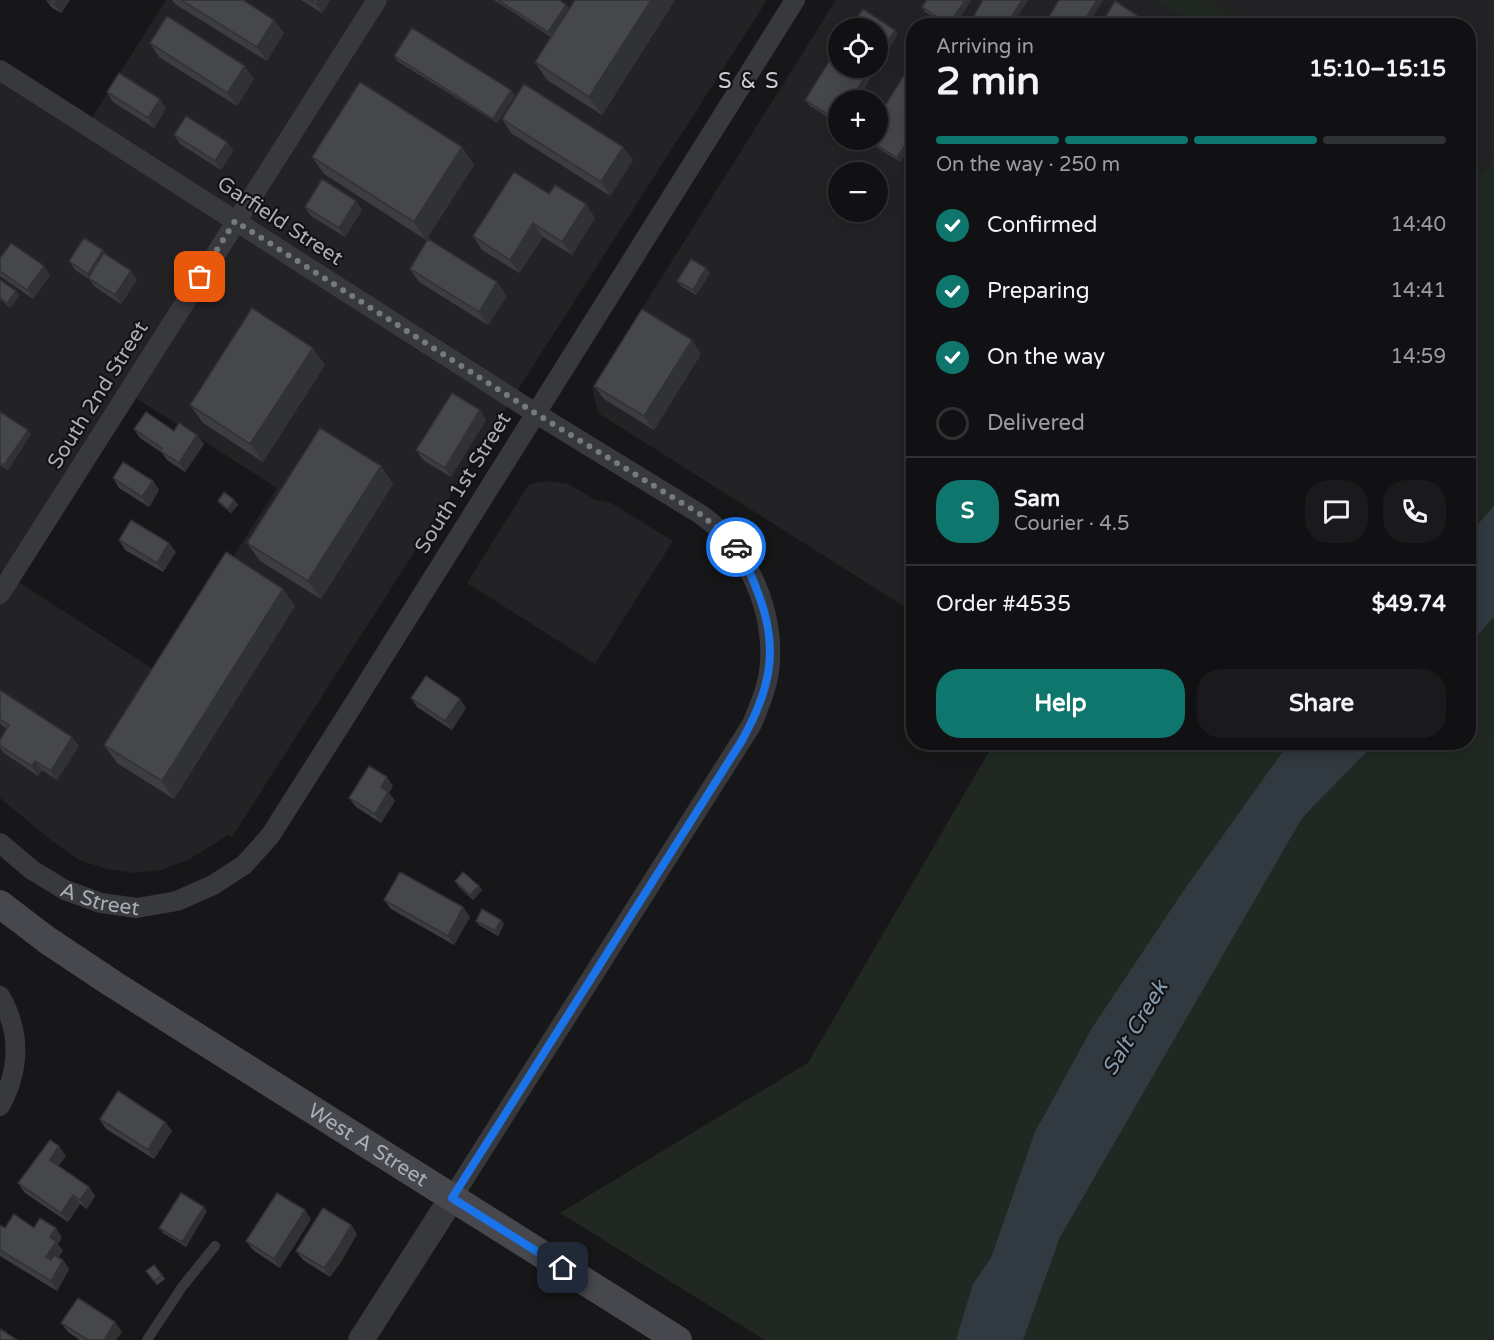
<!DOCTYPE html>
<html lang="en">
<head>
<meta charset="utf-8">
<style>
	:root { --surface:#111113; --page:#1a1a1c; --text:#f1f3f6; --muted:#9c9da0; --line:#303133; --accent:#0f766e }
	body { margin:0; font-family:"Varela Round",sans-serif; background:var(--page); color:var(--text); height:100vh; display:flex; flex-direction:column; font-size:22px; white-space:nowrap }
	* { box-sizing:border-box; margin:0 }
	p { font-size:20px; color:var(--muted) }
	.icon { flex:none; width:33px; height:33px; fill:none; stroke:currentColor; stroke-width:2; stroke-linecap:round; stroke-linejoin:round }
	.map { position:relative; flex:1; overflow:hidden }
	.drawer { position:absolute; left:906px; top:18px; width:570px; height:732px; display:flex; flex-direction:column; background:var(--surface); border-radius:24px; box-shadow:0 3px 15px #0003,0 0 0 2px var(--line) }
	.drawer>* { flex:none }
	.buttons { position:absolute; left:828px; top:18px; display:grid; gap:12px }
	.buttons a { display:grid; place-items:center; width:60px; height:60px; border-radius:50%; background:var(--surface); box-shadow:0 3px 15px #0003,0 0 0 2px var(--line); font-size:30px }
	.pin { position:absolute; display:grid; place-items:center; width:51px; height:51px; color:#fff; margin:-26px; border-radius:12px; box-shadow:0 3px 9px #0006 }
	.courier { position:absolute; display:grid; place-items:center; width:60px; height:60px; margin:-30px; border:4px solid #1a73e8; border-radius:50%; background:#fff; color:#222; box-shadow:0 2px 8px #0007 }
	.overview em { font-style:normal; font-weight:700 }
	.overview div { display:flex; flex-direction:column-reverse }
	.overview { display:flex; align-items:center; justify-content:space-between; height:102px; padding:0 30px }
	h1 { font-size:39px; font-weight:700; line-height:45px }
	.bar { display:grid; grid-template-columns:repeat(4,1fr); gap:9px 6px; align-content:center; height:72px; padding:0 30px }
	.bar i { height:8px; border-radius:4px; background:var(--line) }
	.bar .current { background:var(--accent) }
	.bar p { grid-column:span 4 }
	.line { display:flex; align-items:center; gap:15px; padding:0 30px; border-top:2px solid var(--line) }
	.line div { flex:1 }
	.round { display:grid; place-items:center; flex:none; width:63px; height:63px; border-radius:24px; background:var(--page) }
	ol { padding:0 30px; list-style:none }
	li { display:flex; align-items:center; gap:18px; height:66px }
	li p { margin-inline-start:auto }
	li .icon { padding:6px; border-radius:50%; background:var(--accent); color:#fff; stroke-width:4 }
	li:last-child { color:var(--muted) }
	li i { width:33px; height:33px; border:3px solid var(--line); border-radius:50% }
	.button { display:flex; gap:12px; margin-top:auto; padding:12px 30px }
	.button a { flex:1; height:69px; border-radius:24px; background:var(--accent); color:#fff; font-size:24px; font-weight:700; line-height:69px; text-align:center }
	.button a+a { background:var(--page); color:var(--text) }
	.map>svg:first-child { display:block }
	.built { fill:#232326; fill-rule:evenodd }
	.green { fill:#212822 }
	.water { fill:#313a40 }
	.lines { fill:none; stroke-linecap:round; stroke-linejoin:round }
	.service { stroke:#38393d; stroke-width:10 }
	.minor { stroke:#38393d; stroke-width:20 }
	.tertiary { stroke:#38393d; stroke-width:26 }
	.secondary { stroke:#47484d; stroke-width:28 }
	.wall { fill:#3c3d40 }
	.shaded-wall { fill:#313234 }
	.building { fill:#46474b; stroke:#313234; stroke-width:1.5 }
	.done { stroke:#777980; stroke-width:6; stroke-dasharray:0 10.8 }
	.route { stroke:#1a73e8; stroke-width:8 }
	.labels { text-anchor:middle; dominant-baseline:central; stroke-width:4.5; stroke-linejoin:round; paint-order:stroke }
	.street-label { font-size:21px; fill:#abaeb7; stroke:#121214 }
	.neighbourhood-label { font-size:22px; letter-spacing:1.5px; fill:#cbcdd4; stroke:#121214 }
	.water-label { font-size:22px; font-style:italic; fill:#859bae; stroke:#121214 }
</style>
</head>
<body>
<div class="map">
<svg width="1494" height="1340" viewBox="0 0 1494 1340">
	<rect width="100%" height="100%" fill="#171719"/>
	<!-- built -->
	<path class="built" d="M166 0H767L232 837 228 835 190 859 161 870 135 873 107 869 79 860 52 841 0 798V594L10 577 0 571V70L87 125ZM128 393 277 488 159 673 11 577Z
		M836 0H1155L1195 25 914 26 913 612 598 413 592 388ZM838 28H878V68H838ZM838 100H878V140H838ZM838 172H878V212H838Z
		M1211 0H1494V157L1483 171 1469 162 1468 26 1251 25Z
		M547 481 568 484 596 500 611 503 673 541 595 664 467 583 529 484Z"/>
	<!-- green -->
	<path class="green" d="M1155 0H1211L1251 25H1195Z
		M1494 157V1340H765L560 1213 808 1063 994 743 1468 742V162L1483 171Z"/>
	<!-- water -->
	<path class="water" d="M1494 506V617L1469 644V534Z
		M1289 743H1375L1302 818 1060 1237 1023 1340H956L973 1284 991 1258 1035 1132 1092 1028 1182 893Z"/>
	<g class="lines">
		<!-- service -->
		<path class="service" d="M147 1340 182 1287 215 1246"/>
		<!-- minor -->
		<g class="minor">
			<path d="M0 70 535 413 700 514C746 546 773 606 770 662 769 684 760 704 752 724L452 1198"/>
			<path d="M0 594 377 0"/>
			<path id="s1" d="M0 843 32 870 65 890 101 903 137 908 177 901 213 885 244 865 270 836 350 710 795 0"/>
			<path d="M0 996C21 1032 20 1070 0 1106"/>
		</g>
		<!-- tertiary -->
		<path class="tertiary" d="M361 1340 452 1198"/>
		<!-- secondary -->
		<path class="secondary" id="s2" d="M0 904 47 940 113 984 678 1340"/>
	</g>
	<!-- wall -->
	<path class="wall" d="M46 0H70L61 13 52 8Z
		M172 0H243L284 33 267 61 175 4Z
		M301 0H330L322 13Z
		M494 0H559L566 5 569 9 575 0H675L602 115 547 80 535 62 551 37Z
		M971 0 955 26H947L925 12 922 7Z
		M150 43 254 79 237 106 159 57Z
		M394 56 511 90 515 95 497 123 397 61Z
		M838 68H877L857 100H838V124L809 105 805 100Z
		M107 92 166 108 154 128 113 102Z
		M878 117 900 162 868 142 866 140H878Z
		M502 119 623 147 633 160 610 196 511 133Z
		M174 135 227 142 233 151 221 170 180 144Z
		M462 147 474 165 426 240 324 174 312 157Z
		M549 194 595 218 572 255 543 237 519 273 482 250 473 236Z
		M305 207 362 210 345 237 311 216Z
		M107 255 137 280 121 304 95 287 89 279 75 270 69 261Z
		M0 258 50 275 33 299 0 276Z
		M706 268 710 273 696 295 681 286 677 281Z
		M410 269 507 296 488 325 419 282Z
		M0 280 16 291 19 296 10 308 0 299Z
		M701 354 654 430 604 399 594 386Z
		M325 365 263 462 203 423 190 405Z
		M0 413 31 434 8 470 0 465Z
		M486 420 451 477 423 460 416 450Z
		M134 429 174 431 197 435 204 444 185 472 167 460 162 453 140 438Z
		M381 466 393 484 321 599 260 561 247 543Z
		M113 478 153 481 159 490 149 507 119 488Z
		M234 500 238 505 231 513 221 505 218 501Z
		M119 540 176 552 163 572 125 550Z
		M283 589 295 606 174 799 117 763 104 745Z
		M0 690 79 746 57 780 42 770 38 776 4 753 0 748V740L7 729 0 724Z
		M411 698 466 708 452 730 417 707Z
		M393 786 389 793 395 801 381 823 356 807 349 798Z
		M455 881 479 886 482 890 473 900 458 886Z
		M384 900 463 907 470 917 454 945 391 909Z
		M476 921 504 924 498 936 479 925Z
		M100 1120 165 1122 172 1131 154 1159 106 1129Z
		M66 1156 58 1166 89 1187 95 1196 87 1209 80 1204 68 1222 25 1193 18 1183Z
		M207 1211 186 1247 163 1233 159 1228Z
		M311 1219 280 1268 253 1250 246 1241Z
		M0 1225 5 1228H34L62 1237 58 1244 63 1251 58 1257 63 1260 69 1269 57 1291 0 1256Z
		M351 1225 357 1234 341 1262 330 1277 303 1260 296 1251Z
		M154 1265 165 1279 157 1285 146 1271Z
		M61 1323 122 1332 116 1340H80L68 1332Z"/>
	<!-- shaded-wall -->
	<path class="shaded-wall" d="M57 0H70L61 13 54 4Z
		M318 0H330L322 13 316 4Z
		M651 0H675L602 115 589 97Z
		M965 0H971L955 26H950L949 25Z
		M1022 0H1028L1012 26H1006Z
		M1097 0H1103L1088 26H1081Z
		M566 5 570 9 552 37 548 32Z
		M1138 16 1141 20 1138 26H1132Z
		M274 20 284 33 267 61 257 47Z
		M895 30 898 34 878 67V57Z
		M245 66 254 79 237 106 227 93Z
		M871 68H877L857 100H850Z
		M511 90 515 95 497 123 493 119Z
		M160 99 166 108 154 128 148 118Z
		M914 131V141L900 162 897 158Z
		M227 142 233 151 221 170 215 161Z
		M462 147 474 165 426 240 414 222Z
		M623 147 633 160 610 196 601 182Z
		M356 201 362 210 345 237 339 228Z
		M586 204 595 218 572 255 562 242Z
		M533 223 543 237 519 273 510 260Z
		M103 250 110 259 95 283 88 274Z
		M44 266 50 275 33 299 27 290Z
		M706 268 710 273 696 295 693 290Z
		M131 271 137 280 121 304 115 295Z
		M497 282 507 296 488 325 479 312Z
		M16 291 19 296 10 308 7 303Z
		M692 340 701 354 654 430 644 416Z
		M313 348 325 365 263 462 250 444Z
		M480 410 486 420 451 477 445 468Z
		M28 430 31 434 8 470 4 465Z
		M197 435 204 444 185 472 179 463Z
		M381 466 393 484 321 599 308 581Z
		M153 481 159 490 149 507 142 497Z
		M234 500 238 505 231 513 228 509Z
		M169 543 176 552 163 572 157 563Z
		M283 589 295 606 174 799 162 781Z
		M460 699 466 708 452 730 445 721Z
		M72 737 79 746 57 780 51 771Z
		M35 761 42 770 38 776 32 766Z
		M387 777 393 786 389 793 395 801 381 823 375 814 381 787Z
		M479 886 482 890 473 900 470 895Z
		M463 907 470 917 454 945 448 936Z
		M501 920 504 924 498 936 495 931Z
		M165 1122 172 1131 154 1159 148 1150Z
		M59 1146 66 1156 56 1169 50 1160Z
		M89 1187 95 1196 87 1209 80 1200Z
		M73 1195 80 1204 68 1222 61 1213Z
		M204 1207 207 1211 186 1247 182 1242Z
		M305 1210 311 1219 280 1268 274 1259Z
		M351 1225 357 1234 341 1262 330 1277 324 1268Z
		M56 1228 62 1237 58 1244 63 1251 53 1266 46 1257 50 1237Z
		M63 1260 69 1269 57 1291 51 1281Z
		M115 1322 122 1332 116 1340H104Z"/>
	<!-- building -->
	<path class="building" d="M48 0H57L54 4Z
		M181 0H243L274 20 257 47Z
		M310 0H318L316 4Z
		M498 0H559L566 5 548 32Z
		M575 0H651L589 97 535 62Z
		M927 0H965L949 25 922 7Z
		M983 0H1022L1006 26H968Z
		M1059 0H1097L1081 26H1043Z
		M1115 1 1138 16 1132 26H1100Z
		M863 9 895 30 878 57V28H850Z
		M167 16 245 66 227 93 150 43Z
		M412 28 511 90 493 119 394 56Z
		M838 47V68H871L850 100H838V121L805 100Z
		M914 59V131L897 158 868 140H878V117Z
		M119 73 160 99 148 118 107 92Z
		M360 82 462 147 414 222 312 157Z
		M524 84 623 147 601 182 502 119Z
		M186 116 227 142 215 161 174 135Z
		M914 160V169L910 166Z
		M514 172 549 194 555 185 586 204 562 242 533 223 510 260 473 236Z
		M322 179 356 201 339 228 305 207Z
		M84 238 103 250 88 274 69 261Z
		M428 239 497 282 479 312 410 269Z
		M11 243 44 266 27 290 0 271V258Z
		M104 253 131 271 115 295 88 278Z
		M691 259 706 268 693 290 677 281Z
		M0 280 16 291 7 303 0 297Z
		M252 308 313 348 250 444 190 405Z
		M642 309 692 340 644 416 594 386Z
		M452 393 480 410 445 468 416 450Z
		M0 412 28 430 4 465 0 463Z
		M146 412 174 431 179 423 197 435 179 463 161 451 162 448 134 429Z
		M320 428 381 466 308 581 247 543Z
		M123 462 153 481 142 497 113 478Z
		M224 492 234 500 228 509 218 501Z
		M131 520 169 543 157 563 119 540Z
		M226 552 283 589 162 781 104 745Z
		M426 676 460 699 445 721 411 698Z
		M0 690 72 737 51 771 35 761 32 766 0 746V740L9 725 0 719Z
		M369 766 387 777 381 787 388 792 375 814 349 798Z
		M400 872 463 907 448 936 384 900Z
		M463 872 479 886 470 895 455 881Z
		M482 909 501 920 495 931 476 921Z
		M118 1091 165 1122 148 1150 100 1119Z
		M50 1140 59 1146 50 1160 89 1187 80 1200 73 1195 61 1213 18 1183Z
		M181 1193 204 1207 182 1242 159 1228Z
		M277 1193 305 1210 274 1259 246 1241Z
		M323 1208 351 1225 335 1253 324 1268 296 1251Z
		M14 1214 34 1228 40 1218 56 1228 50 1237 56 1242 46 1257 51 1260 54 1255 63 1260 51 1281 0 1250V1225L5 1228Z
		M154 1265 162 1275 154 1281 146 1271Z
		M78 1298 115 1322 104 1340H88L61 1323Z
		M0 1329 17 1340H0Z"/>
	<g class="lines">
		<!-- done -->
		<path class="done" d="M200 277 235 221 535 413 700 514 724 533 736 547"/>
		<!-- route -->
		<path class="route" d="M563 1268 452 1198 741 742C770 691 780 649 758 593 752 577 746 561 736 547"/>
	</g>
	<g class="labels">
		<!-- street labels -->
		<g class="street-label">
			<text transform="translate(280 221) rotate(33)">Garfield Street</text>
			<text transform="translate(98 395) rotate(-58)">South 2nd Street</text>
			<text transform="translate(463 483) rotate(-58)">South 1st Street</text>
			<text stroke="none"><textPath href="#s1" startOffset="117">A Street</textPath></text>
			<text stroke="none"><textPath href="#s2" startOffset="440">West A Street</textPath></text>
		</g>
		<!-- neighbourhood labels -->
		<g class="neighbourhood-label">
			<text x="749" y="81">S &amp; S</text>
		</g>
		<!-- water labels -->
		<g class="water-label">
			<text transform="translate(1135 1028) rotate(-59)">Salt Creek</text>
		</g>
	</g>
</svg>
<div class="buttons">
<a><svg class="icon" aria-label="locate" viewBox="0 0 24 24"><circle cx="12" cy="12" r="6"/><path d="M12 2v4M12 18v4M2 12h4M18 12h4"/></svg></a>
<a>+</a>
<a>−</a>
</div>
<div class="pin" style="left:200px;top:277px;background:#ea580c"><svg class="icon" aria-label="bag" viewBox="0 0 24 24"><path d="M5 8h14l-1 12H6zM9 8a3 3 0 0 1 6 0"/></svg></div>
<div class="pin" style="left:563px;top:1268px;background:#1f2937"><svg class="icon" aria-label="home" viewBox="0 0 24 24"><path d="M3 11l9-7 9 7M6 9v11h12V9"/></svg></div>
<div class="courier" style="left:736px;top:547px"><svg class="icon" aria-label="car" viewBox="0 0 24 24"><path d="M5 17H2v-5l4-1 3-4h7l3 4 3 1v5h-3M9 17h6M6 11h13"/><circle cx="7" cy="17" r="2"/><circle cx="17" cy="17" r="2"/></svg></div>
<section class="drawer">
<div class="overview"><div><h1>2 min</h1><p>Arriving in</p></div><em>15:10–15:15</em></div>
<div class="bar"><i class="current"></i><i class="current"></i><i class="current"></i><i></i><p>On the way · 250 m</p></div>
<ol>
<li><svg class="icon" aria-label="check" viewBox="0 0 24 24"><path d="M5 12l5 5 9-10"/></svg>Confirmed<p>14:40</p></li>
<li><svg class="icon" aria-label="check" viewBox="0 0 24 24"><path d="M5 12l5 5 9-10"/></svg>Preparing<p>14:41</p></li>
<li><svg class="icon" aria-label="check" viewBox="0 0 24 24"><path d="M5 12l5 5 9-10"/></svg>On the way<p>14:59</p></li>
<li><i></i>Delivered</li>
</ol>
<div class="line" style="height:108px"><b class="round" style="background:var(--accent);color:#fff">S</b><div><b>Sam</b><p>Courier · 4.5</p></div><a class="round"><svg class="icon" aria-label="chat" viewBox="0 0 24 24"><path d="M4 5h16v11H9l-5 4z"/></svg></a><a class="round"><svg class="icon" aria-label="phone" viewBox="0 0 24 24"><path d="M5 4h4l2 5-3 2q2 4 5 5l2-3 5 2v4C11 20 4 13 5 4z"/></svg></a></div>
<div class="line" style="height:78px"><div>Order #4535</div><b>$49.74</b></div>
<div class="button"><a>Help</a><a>Share</a></div>
</section>
</div>
</body>
</html>
